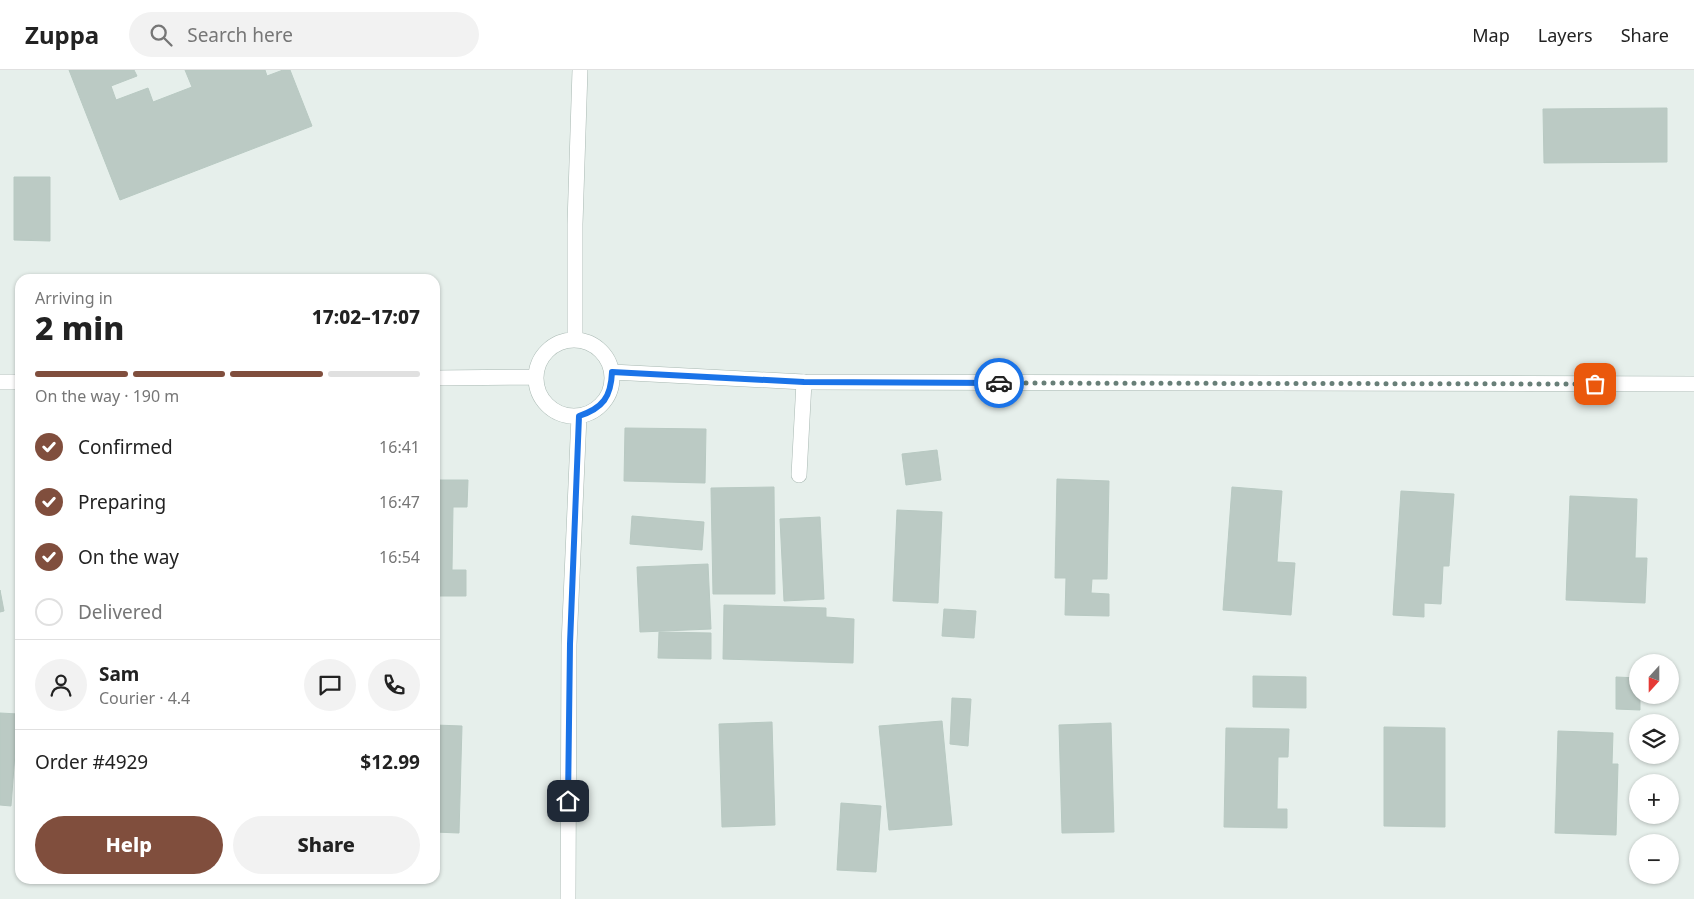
<!DOCTYPE html>
<html lang="en">
<head>
<meta charset="utf-8">
<style>
	:root { --surface:#fff; --page:#f2f2f2; --text:#222; --muted:#767676; --line:#e0e0e0; --accent:#804e3d }
	body { margin:0; font-family:"Noto Sans",sans-serif; background:var(--page); color:var(--text); height:100vh; display:flex; flex-direction:column; font-size:19px; white-space:nowrap }
	* { box-sizing:border-box; margin:0 }
	p { font-size:16px; color:var(--muted) }
	.icon { flex:none; width:28px; height:28px; fill:none; stroke:currentColor; stroke-width:2; stroke-linecap:round; stroke-linejoin:round }
	.map { position:relative; flex:1; overflow:hidden }
	.sheet { position:absolute; left:15px; top:204px; width:425px; height:610px; display:flex; flex-direction:column; background:var(--surface); border-radius:15px; box-shadow:0 1px 4px #0004 }
	.sheet>* { flex:none }
	.needle { width:32px; rotate:201deg }
	.controls { position:absolute; left:1629px; top:584px; display:grid; gap:10px }
	.controls a { display:grid; place-items:center; width:50px; height:50px; border-radius:50%; background:var(--surface); box-shadow:0 1px 4px #0004; font-size:25px }
	.pin { position:absolute; display:grid; place-items:center; width:42px; height:42px; color:#fff; margin:-21px; border-radius:10px; box-shadow:0 2px 8px #0006 }
	.courier { position:absolute; display:grid; place-items:center; width:50px; height:50px; margin:-25px; border:4px solid #1a73e8; border-radius:50%; background:#fff; color:#222; box-shadow:0 1px 6px #0007 }
	.headline em { font-style:normal; font-weight:800 }
	.headline div { display:flex; flex-direction:column-reverse }
	.headline { display:flex; align-items:center; justify-content:space-between; height:85px; padding:0 20px }
	h1 { font-size:32px; font-weight:800; line-height:38px }
	.bar { display:grid; grid-template-columns:repeat(4,1fr); gap:8px 5px; align-content:center; height:60px; padding:0 20px }
	.bar i { height:6px; border-radius:4px; background:var(--line) }
	.bar .selected { background:var(--accent) }
	.bar p { grid-column:span 4 }
	.line { display:flex; align-items:center; gap:12px; padding:0 20px; border-top:1px solid var(--line) }
	.line div { flex:1 }
	.round { display:grid; place-items:center; flex:none; width:52px; height:52px; border-radius:26px; background:var(--page) }
	ol { padding:0 20px; list-style:none }
	li { display:flex; align-items:center; gap:15px; height:55px }
	li p { margin-inline-start:auto }
	li .icon { padding:5px; border-radius:50%; background:var(--accent); color:#fff; stroke-width:4 }
	li:last-child { color:var(--muted) }
	li i { width:28px; height:28px; border:2px solid var(--line); border-radius:50% }
	.button { display:flex; gap:10px; margin-top:auto; padding:10px 20px }
	.button a { flex:1; height:58px; border-radius:30px; background:var(--accent); color:#fff; font-size:20px; font-weight:800; line-height:58px; text-align:center }
	.button a+a { background:var(--page); color:var(--text) }
	header { display:flex; align-items:center; gap:30px; box-sizing:border-box; height:70px; padding:0 25px; background:var(--surface); border-bottom:1px solid var(--line) }
	header strong { font-size:24px }
	nav { display:flex; gap:28px; margin-inline-start:auto; font-size:18px }
	.search { width:350px; height:45px; background:var(--page); display:flex; align-items:center; gap:12px; box-sizing:border-box; padding:0 18px; border-radius:28px; color:var(--muted); font-size:19px }
	.map>svg:first-child { display:block }
	.building { fill:#bbcac4; stroke:#b8c9c2 }
	.lines { fill:none; stroke-linecap:round; stroke-linejoin:round }
	.lane-casing { stroke:#a8b8b2; stroke-width:16 }
	.street-casing { stroke:#a8b8b2; stroke-width:16 }
	.lane { stroke:#fff; stroke-width:15 }
	.street { stroke:#fff; stroke-width:15 }
	.done { stroke:#687f78; stroke-width:5; stroke-dasharray:0 9 }
	.route { stroke:#1a73e8; stroke-width:6 }
</style>
</head>
<body>
<header>
<strong>Zuppa</strong>
<div class="search"><svg class="icon" aria-label="search" viewBox="0 0 24 24"><circle cx="10" cy="10" r="6"/><path d="M15 15l6 6"/></svg>Search here</div>
<nav><a>Map</a><a>Layers</a><a>Share</a></nav>
</header>
<div class="map">
<svg width="1694" height="829" viewBox="0 0 1694 829">
	<rect width="100%" height="100%" fill="#e6efeb"/>
	<!-- building -->
	<path class="building" d="M69 0H134L137 6 111 16 116 30 148 18 153 32 192 17 185 0H265L267 6 283 0H290L312 56 120 130Z
		M1667 38V92L1544 93 1543 39Z
		M14 107H50V171L14 170Z
		M625 358 706 359 705 413 624 411Z
		M937 380 941 410 906 415 902 384Z
		M1057 409 1109 411 1107 509H1092L1091 523 1109 524V546L1065 545 1066 508H1055Z
		M435 410H468L467 437H453L452 500H466V526H435Z
		M774 417 775 524H713L711 418Z
		M1232 417 1282 421 1277 492 1295 493 1291 545 1223 540Z
		M1401 421 1454 424 1449 496H1443L1441 534 1424 533V547L1393 545Z
		M1570 426 1637 429 1635 488H1647L1645 533 1566 530Z
		M897 440 942 442 938 533 893 531Z
		M632 446 704 452 702 480 630 474Z
		M820 447 824 529 784 531 780 449Z
		M708 494 711 559 640 562 637 497Z
		M0 520 4 541 0 542Z
		M724 535 826 538V547L854 549 853 593 723 589Z
		M944 539 976 541 974 568 942 566Z
		M659 562 711 563V589L658 588Z
		M1253 606 1306 607V638L1253 637Z
		M1616 607 1638 608V625H1640V640L1616 639Z
		M952 628 971 629 968 676 950 674Z
		M0 643 18 644 11 736 0 735Z
		M942 651 952 755 889 760 879 656Z
		M772 652 775 755 722 757 719 654Z
		M1111 653 1114 762 1062 763 1059 655Z
		M435 655 462 656 459 763 435 762Z
		M1384 657 1445 658V757L1384 756Z
		M1226 658 1289 659 1288 687H1278L1277 739H1287V758L1224 757Z
		M1558 661 1613 663 1612 694H1618L1616 765 1555 763Z
		M841 733 881 736 876 802 837 800Z"/>
	<g class="lines">
		<defs>
			<path id="lane" d="M799 405 804 312"/>
			<path id="street" d="M575 269V154L580 0
				M536 308a38 38 0 1 1 76 0a38 38 0 1 1-76 0Z
				M612 302 804 312 1694 314
				M435 308 535 307
				M0 312H20
				M568 829 569 575 579 346"/>
		</defs>
		<!-- lane casing -->
		<use href="#lane" class="lane-casing"/>
		<!-- street casing -->
		<use href="#street" class="street-casing"/>
		<!-- lane -->
		<use href="#lane" class="lane"/>
		<!-- street -->
		<use href="#street" class="street"/>
	</g>
	<g class="lines">
		<!-- done -->
		<path class="done" d="M999 313 1595 314"/>
		<!-- route -->
		<path class="route" d="M568 731 570 574 579 346C603 338 611 327 612 302L804 312 999 313"/>
	</g>
</svg>
<div class="controls">
<a><svg class="needle" viewBox="-14 -14 28 28"><path d="M0-13l5 13h-10z" fill="#e53935"/><path d="M0 13l5-13h-10z" fill="#767676"/></svg></a>
<a><svg class="icon" aria-label="layers" viewBox="0 0 24 24"><path d="M12 4l9 5-9 5-9-5zM3 14l9 5 9-5"/></svg></a>
<a>+</a>
<a>−</a>
</div>
<div class="pin" style="left:1595px;top:314px;background:#ea580c"><svg class="icon" aria-label="bag" viewBox="0 0 24 24"><path d="M5 8h14l-1 12H6zM9 8a3 3 0 0 1 6 0"/></svg></div>
<div class="pin" style="left:568px;top:731px;background:#1f2937"><svg class="icon" aria-label="home" viewBox="0 0 24 24"><path d="M3 11l9-7 9 7M6 9v11h12V9"/></svg></div>
<div class="courier" style="left:999px;top:313px"><svg class="icon" aria-label="car" viewBox="0 0 24 24"><path d="M5 17H2v-5l4-1 3-4h7l3 4 3 1v5h-3M9 17h6M6 11h13"/><circle cx="7" cy="17" r="2"/><circle cx="17" cy="17" r="2"/></svg></div>
<section class="sheet">
<div class="headline"><div><h1>2 min</h1><p>Arriving in</p></div><em>17:02–17:07</em></div>
<div class="bar"><i class="selected"></i><i class="selected"></i><i class="selected"></i><i></i><p>On the way · 190 m</p></div>
<ol>
<li><svg class="icon" aria-label="check" viewBox="0 0 24 24"><path d="M5 12l5 5 9-10"/></svg>Confirmed<p>16:41</p></li>
<li><svg class="icon" aria-label="check" viewBox="0 0 24 24"><path d="M5 12l5 5 9-10"/></svg>Preparing<p>16:47</p></li>
<li><svg class="icon" aria-label="check" viewBox="0 0 24 24"><path d="M5 12l5 5 9-10"/></svg>On the way<p>16:54</p></li>
<li><i></i>Delivered</li>
</ol>
<div class="line" style="height:90px"><a class="round"><svg class="icon" aria-label="person" viewBox="0 0 24 24"><circle cx="12" cy="8" r="4"/><path d="M4 21q1-7 8-7t8 7"/></svg></a><div><b>Sam</b><p>Courier · 4.4</p></div><a class="round"><svg class="icon" aria-label="chat" viewBox="0 0 24 24"><path d="M4 5h16v11H9l-5 4z"/></svg></a><a class="round"><svg class="icon" aria-label="phone" viewBox="0 0 24 24"><path d="M5 4h4l2 5-3 2q2 4 5 5l2-3 5 2v4C11 20 4 13 5 4z"/></svg></a></div>
<div class="line" style="height:65px"><div>Order #4929</div><b>$12.99</b></div>
<div class="button"><a>Help</a><a>Share</a></div>
</section>
</div>
</body>
</html>
